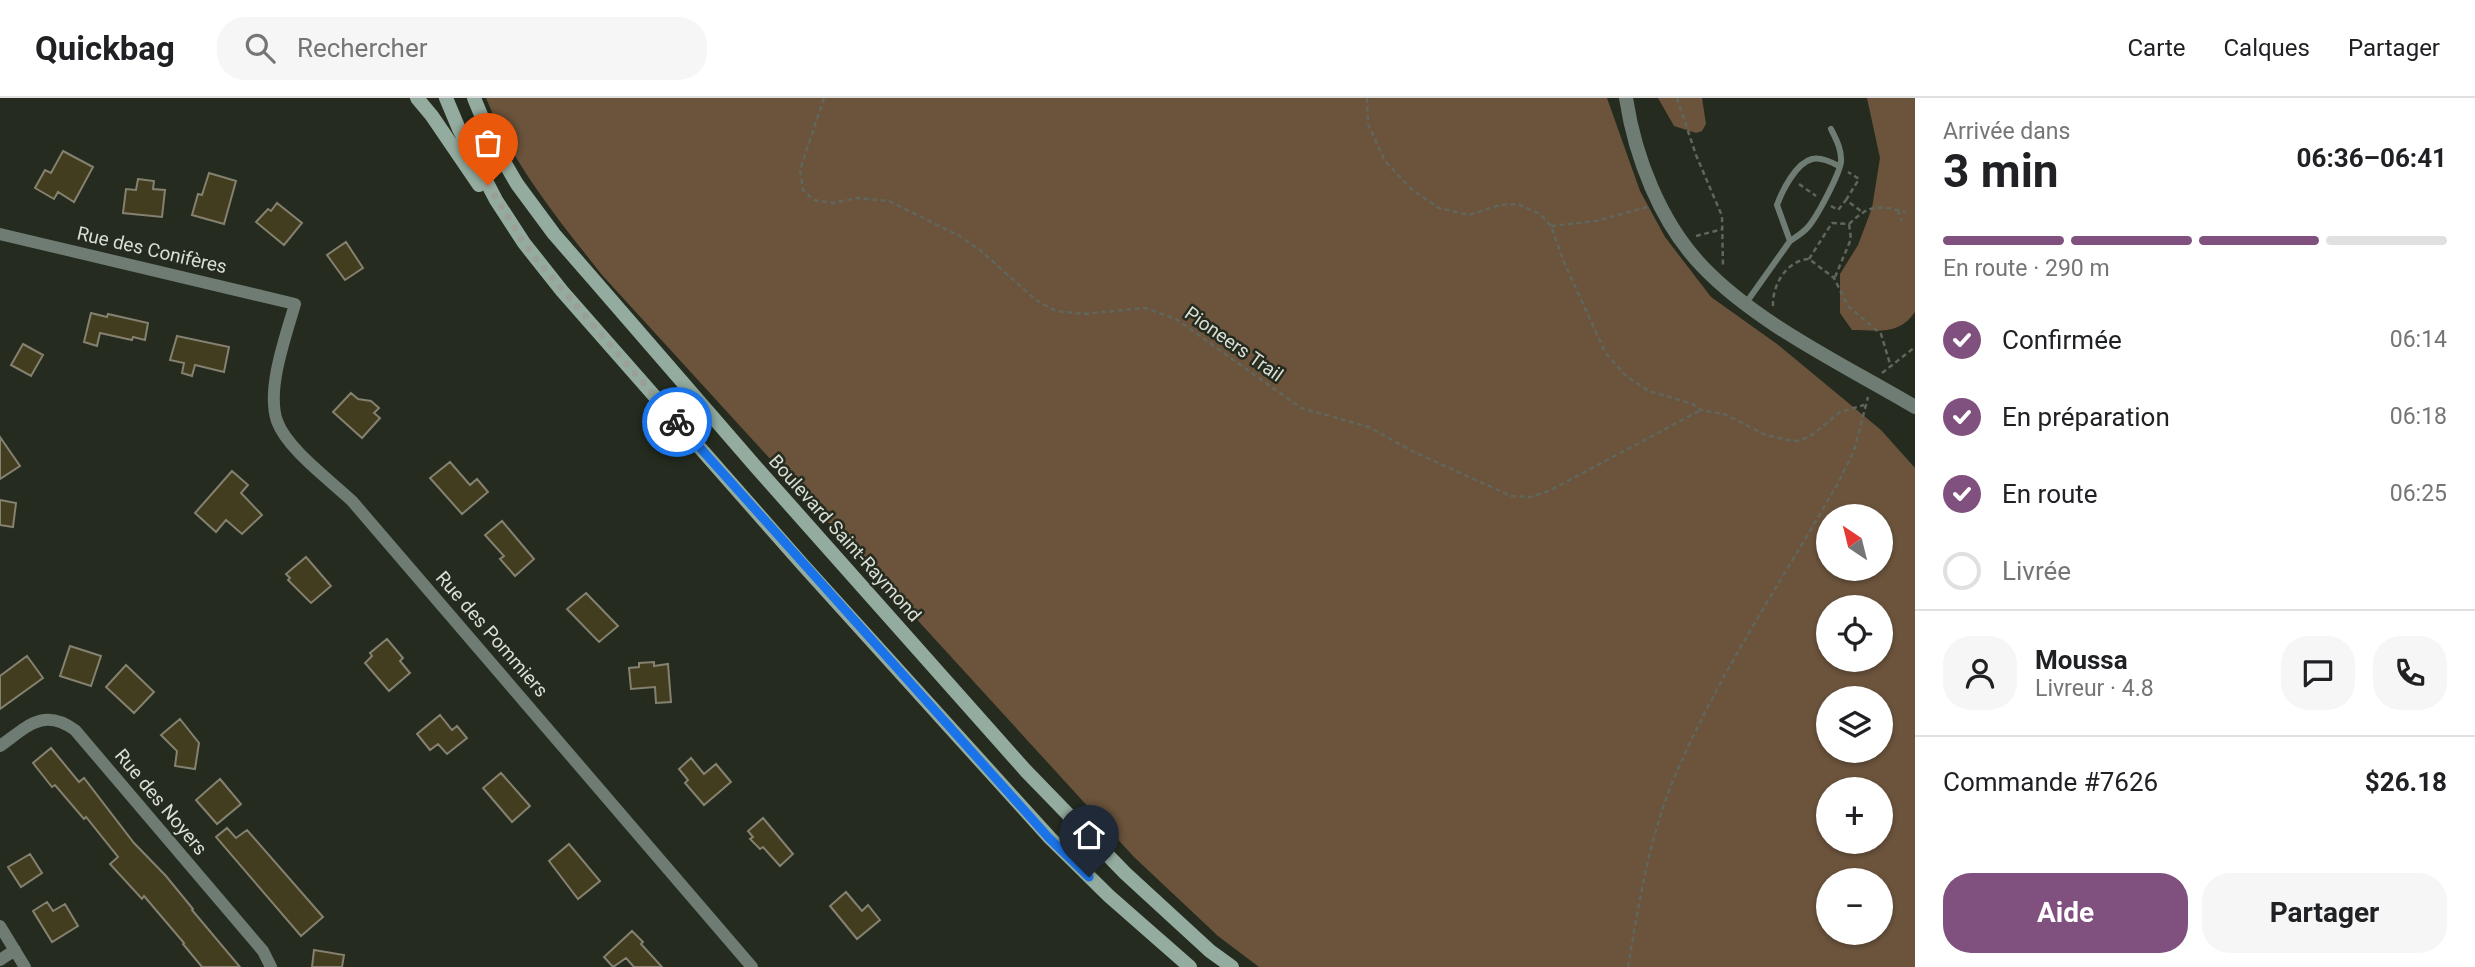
<!DOCTYPE html>
<html lang="fr">
<head>
<meta charset="utf-8">
<style>
	:root { --surface:#fff; --page:#f6f6f6; --text:#202124; --muted:#757577; --line:#e0e0e0; --accent:#80507e }
	body { margin:0; font-family:Roboto,sans-serif; background:var(--page); color:var(--text); height:100vh; display:flex; flex-direction:column; font-size:26px; white-space:nowrap }
	* { box-sizing:border-box; margin:0 }
	p { font-size:23px; color:var(--muted) }
	.icon { flex:none; width:38px; height:38px; fill:none; stroke:currentColor; stroke-width:2; stroke-linecap:round; stroke-linejoin:round }
	.map { position:relative; flex:1; overflow:hidden }
	.side { display:flex; flex-direction:column; background:var(--surface); width:560px }
	.side>* { flex:none }
	.needle { width:46px; rotate:325deg }
	.tools { position:absolute; left:1816px; top:406px; display:grid; gap:14px }
	.tools a { display:grid; place-items:center; width:77px; height:77px; border-radius:50%; background:var(--surface); box-shadow:0 2px 5px #0004; font-size:35px }
	.pin { position:absolute; display:grid; place-items:center; width:60px; height:60px; color:#fff; margin:-72px -30px; border-radius:50% 50% 50% 0; rotate:-45deg; box-shadow:0 0 7px #0007 }
	.pin .icon { rotate:45deg }
	.courier { position:absolute; display:grid; place-items:center; width:70px; height:70px; margin:-35px; border:5px solid #1a73e8; border-radius:50%; background:#fff; color:#222; box-shadow:0 2px 9px #0007 }
	.headline em { font-style:normal; font-weight:700 }
	.headline div { display:flex; flex-direction:column-reverse }
	.headline { display:flex; align-items:center; justify-content:space-between; height:119px; padding:0 28px }
	h1 { font-size:46px; font-weight:700; line-height:52px }
	.bar { display:grid; grid-template-columns:repeat(4,1fr); gap:10px 7px; align-content:center; height:84px; padding:0 28px }
	.bar i { height:9px; border-radius:5px; background:var(--line) }
	.bar .current { background:var(--accent) }
	.bar p { grid-column:span 4 }
	.line { display:flex; align-items:center; gap:18px; padding:0 28px; border-top:2px solid var(--line) }
	.line div { flex:1 }
	.round { display:grid; place-items:center; flex:none; width:74px; height:74px; border-radius:28px; background:var(--page) }
	ol { padding:0 28px; list-style:none }
	li { display:flex; align-items:center; gap:21px; height:77px }
	li p { margin-inline-start:auto }
	li .icon { padding:7px; border-radius:50%; background:var(--accent); color:#fff; stroke-width:4 }
	li:last-child { color:var(--muted) }
	li i { width:38px; height:38px; border:4px solid var(--line); border-radius:50% }
	.action { display:flex; gap:14px; margin-top:auto; padding:14px 28px }
	.action a { flex:1; height:80px; border-radius:28px; background:var(--accent); color:#fff; font-size:28px; font-weight:700; line-height:80px; text-align:center }
	.action a+a { background:var(--page); color:var(--text) }
	header { display:flex; align-items:center; gap:42px; box-sizing:border-box; height:98px; padding:0 35px; background:var(--surface); border-bottom:2px solid var(--line) }
	header strong { font-size:33px }
	nav { display:flex; gap:38px; margin-inline-start:auto; font-size:24px }
	.search { width:490px; height:63px; background:var(--page); display:flex; align-items:center; gap:18px; box-sizing:border-box; padding:0 24px; border-radius:28px; color:var(--muted); font-size:26px }
	main { display:flex; flex:1; min-height:0 }
	.map>svg:first-child { display:block }
	.forest { fill:#6b533c; fill-rule:evenodd }
	.building { fill:#433d1f; stroke:#848170; stroke-width:2 }
	.lines { fill:none; stroke-linecap:round; stroke-linejoin:round }
	.path { stroke:#60665b; stroke-width:2.5; stroke-dasharray:5 3.5; stroke-linecap:butt }
	.service { stroke:#6e7c74; stroke-width:6 }
	.minor { stroke:#6e7c74; stroke-width:12 }
	.tertiary { stroke:#6e7c74; stroke-width:14 }
	.secondary { stroke:#94ac9f; stroke-width:14 }
	.done { stroke:#9ba096; stroke-width:7; stroke-dasharray:0 12.6 }
	.route { stroke:#1a73e8; stroke-width:9 }
	.labels { text-anchor:middle; dominant-baseline:central; stroke-width:5; stroke-linejoin:round; paint-order:stroke }
	.street-label { font-size:19px; fill:#daded6; stroke:#252c1f }
</style>
</head>
<body>
<header>
<strong>Quickbag</strong>
<div class="search"><svg class="icon" aria-label="search" viewBox="0 0 24 24"><circle cx="10" cy="10" r="6"/><path d="M15 15l6 6"/></svg>Rechercher</div>
<nav><a>Carte</a><a>Calques</a><a>Partager</a></nav>
</header>
<main>
<div class="map">
<svg width="1915" height="869" viewBox="0 0 1915 869">
	<rect width="100%" height="100%" fill="#252c1f"/>
	<!-- forest -->
	<path class="forest" d="M486 0H1607L1640 93 1665 139 1711 199 1777 246 1881 332 1915 370V869H1259L1218 838 1134 759 602 177C558 121 513 67 486 0ZM1829 418H1881V471H1829ZM1829 509H1881V562H1829ZM1881 600V653H1829V600ZM1829 691H1881V744H1829ZM1829 782H1881V835H1829Z
		M1658 0H1702L1706 26 1702 33 1696 35 1674 28Z
		M1867 0H1915V214C1898 238 1878 232 1852 232L1840 215V176L1858 147 1872 110 1880 60Z"/>
	<!-- building -->
	<path class="building" d="M63 53 93 69 74 104 58 94 54 101 35 90 45 72 51 75Z
		M209 75 236 83 224 126 192 117 198 96 202 97Z
		M138 81 154 83 153 91 165 92 162 119 123 115 126 91 136 92Z
		M277 105 302 125 284 147 256 124 268 111 271 113Z
		M346 144 363 170 345 182 327 157Z
		M91 215 107 219 108 216 148 225 145 242 133 239 132 242 100 235 97 248 84 244Z
		M177 238 229 249 224 274 195 267 192 278 182 275 184 265 170 262Z
		M23 246 43 257 31 278 11 267Z
		M351 295 358 301 371 303 379 310 374 315 380 320 362 340 333 314Z
		M0 339 20 368 0 381Z
		M450 364 470 387 477 381 488 394 462 416 430 380Z
		M232 373 248 387 241 395 262 417 242 436 226 422 216 434 195 415Z
		M0 402 16 405 13 429 0 427Z
		M502 423 534 461 515 478 500 461 504 458 485 437Z
		M306 459 331 488 311 505 288 482 290 480 286 476Z
		M586 495 618 528 599 544 567 511Z
		M387 541 403 560 400 563 410 575 389 593 365 565 372 558 370 555Z
		M70 548 101 558 91 588 60 578Z
		M27 558 43 580 0 611V578Z
		M654 564V568L668 566 671 604 656 605 655 589 631 591 629 570 639 569V565Z
		M126 567 154 594 134 615 106 589Z
		M440 617 452 632 457 628 467 640 447 656 438 646 430 652 417 636Z
		M180 621 199 645 195 671 175 668 177 653 161 637Z
		M51 650 79 684 84 680 134 745 166 778 193 811 192 812 240 869H202L183 846 184 845 144 798 142 801 110 766 118 759 86 719 84 721 55 687 52 689 33 665Z
		M691 660 704 676 716 666 731 684 704 707 685 685 688 682 679 671Z
		M501 675 530 708 512 724 483 690Z
		M220 681 241 706 217 726 196 702Z
		M763 720 793 756 780 768 763 749 760 751 750 741 753 739 748 733Z
		M227 730 236 740 247 732 323 819 301 838 216 739Z
		M569 746 600 783 578 801 549 763Z
		M30 756 42 775 21 789 8 769Z
		M846 794 862 813 868 807 880 822 857 841 830 808Z
		M47 804 53 813 65 806 78 828 52 844 33 813Z
		M632 833 643 844 641 846 662 869H634L626 860 613 869 604 859Z
		M314 852 344 857 342 869H312Z"/>
	<g class="lines">
		<!-- path -->
		<path class="path" d="M824 0 800 72 803 92 814 102 833 105 857 100 889 103 958 137 981 153 1036 202 1056 213 1083 216 1145 210 1176 221 1301 310 1369 329 1412 353 1511 398 1530 399 1549 393 1701 312
			M1367 0 1368 26 1385 63 1410 90 1439 110 1469 117 1500 107 1518 106 1540 116 1551 128 1564 164 1605 254 1626 278 1649 293 1693 306 1701 312 1724 316 1766 337 1788 342 1799 343 1812 337 1840 314 1864 307
			M1677 0 1696 57 1722 118 1723 168
			M1799 86 1816 98
			M1846 102 1859 81 1848 74
			M1831 108 1838 112 1846 102 1861 113
			M1898 112 1902 123
			M1551 128 1596 123 1647 109
			M1696 138 1723 131
			M1809 161 1832 125 1849 126C1871 105 1878 108 1906 114
			M1835 179 1851 141 1849 126
			M1773 208C1772 187 1787 162 1809 161L1834 180 1848 208 1881 236 1890 266
			M1882 275 1915 249
			M1628 869C1639 805 1649 739 1675 678 1718 577 1783 481 1838 385L1854 353 1868 299"/>
		<!-- service -->
		<path class="service" d="M1831 31C1836 41 1842 52 1841 64 1839 77 1817 119 1808 129 1803 135 1796 139 1790 143L1777 107C1782 93 1796 65 1812 61 1821 59 1831 64 1839 68
			M1746 205 1790 143"/>
		<!-- minor -->
		<path class="minor" d="M0 136 295 206C286 238 266 291 277 323 287 351 330 382 352 403L752 869
			M0 648C27 629 43 609 75 632L263 853 271 869
			M0 828 25 869
			M0 862 15 852"/>
		<!-- tertiary -->
		<path class="tertiary" d="M1626 0C1635 59 1660 124 1702 168 1757 226 1846 268 1915 309"/>
		<!-- secondary -->
		<path class="secondary" d="M417 0 432 18 479 87
			M446 0 459 31 496 102 524 145 562 193 803 467 1050 740 1109 798 1190 869
			M474 0 491 41 517 86 554 136 594 182 756 369 1026 673 1125 775 1210 853 1232 869"/>
	</g>
	<g class="lines">
		<!-- done -->
		<path class="done" d="M488 87 524 145 536 161 677 324"/>
		<!-- route -->
		<path class="route" d="M677 324 1049 740 1089 779"/>
	</g>
	<g class="labels">
		<!-- street labels -->
		<g class="street-label">
			<text transform="translate(152 152) rotate(13)">Rue des Conifères</text>
			<text transform="translate(1234 246) rotate(35)">Pioneers Trail</text>
			<text transform="translate(845 440) rotate(48)">Boulevard Saint-Raymond</text>
			<text transform="translate(492 536) rotate(49)">Rue des Pommiers</text>
			<text transform="translate(161 704) rotate(50)">Rue des Noyers</text>
		</g>
	</g>
</svg>
<div class="tools">
<a><svg class="needle" viewBox="-14 -14 28 28"><path d="M0-13l5 13h-10z" fill="#e53935"/><path d="M0 13l5-13h-10z" fill="#757577"/></svg></a>
<a><svg class="icon" aria-label="locate" viewBox="0 0 24 24"><circle cx="12" cy="12" r="6"/><path d="M12 2v4M12 18v4M2 12h4M18 12h4"/></svg></a>
<a><svg class="icon" aria-label="layers" viewBox="0 0 24 24"><path d="M12 4l9 5-9 5-9-5zM3 14l9 5 9-5"/></svg></a>
<a>+</a>
<a>−</a>
</div>
<div class="pin" style="left:488px;top:87px;background:#ea580c"><svg class="icon" aria-label="bag" viewBox="0 0 24 24"><path d="M5 8h14l-1 12H6zM9 8a3 3 0 0 1 6 0"/></svg></div>
<div class="pin" style="left:1089px;top:779px;background:#1f2937"><svg class="icon" aria-label="home" viewBox="0 0 24 24"><path d="M3 11l9-7 9 7M6 9v11h12V9"/></svg></div>
<div class="courier" style="left:677px;top:324px"><svg class="icon" aria-label="bike" viewBox="0 0 24 24"><circle cx="6" cy="16" r="4"/><circle cx="18" cy="16" r="4"/><path d="M6 16l4-8h5l3 8M10 8l3 8H6M13 5h3"/></svg></div>
</div>
<section class="side">
<div class="headline"><div><h1>3 min</h1><p>Arrivée dans</p></div><em>06:36–06:41</em></div>
<div class="bar"><i class="current"></i><i class="current"></i><i class="current"></i><i></i><p>En route · 290 m</p></div>
<ol>
<li><svg class="icon" aria-label="check" viewBox="0 0 24 24"><path d="M5 12l5 5 9-10"/></svg>Confirmée<p>06:14</p></li>
<li><svg class="icon" aria-label="check" viewBox="0 0 24 24"><path d="M5 12l5 5 9-10"/></svg>En préparation<p>06:18</p></li>
<li><svg class="icon" aria-label="check" viewBox="0 0 24 24"><path d="M5 12l5 5 9-10"/></svg>En route<p>06:25</p></li>
<li><i></i>Livrée</li>
</ol>
<div class="line" style="height:126px"><a class="round"><svg class="icon" aria-label="person" viewBox="0 0 24 24"><circle cx="12" cy="8" r="4"/><path d="M4 21q1-7 8-7t8 7"/></svg></a><div><b>Moussa</b><p>Livreur · 4.8</p></div><a class="round"><svg class="icon" aria-label="chat" viewBox="0 0 24 24"><path d="M4 5h16v11H9l-5 4z"/></svg></a><a class="round"><svg class="icon" aria-label="phone" viewBox="0 0 24 24"><path d="M5 4h4l2 5-3 2q2 4 5 5l2-3 5 2v4C11 20 4 13 5 4z"/></svg></a></div>
<div class="line" style="height:91px"><div>Commande #7626</div><b>$26.18</b></div>
<div class="action"><a>Aide</a><a>Partager</a></div>
</section>
</main>
</body>
</html>
